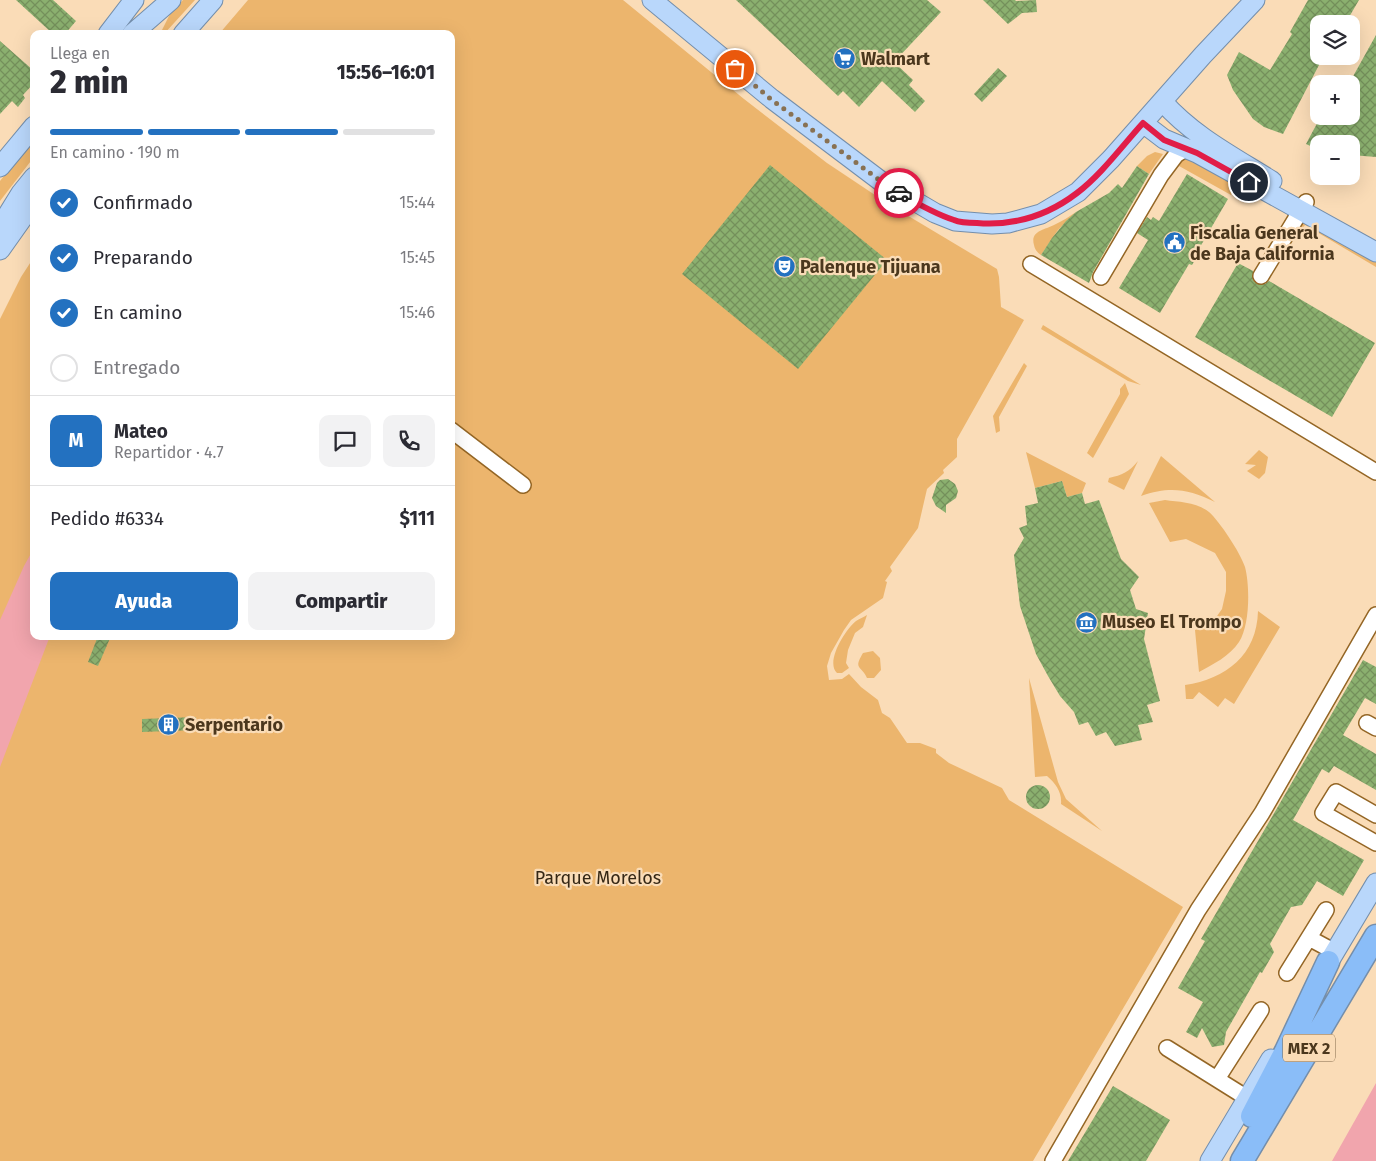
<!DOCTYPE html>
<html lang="es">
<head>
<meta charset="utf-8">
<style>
	:root { --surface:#fff; --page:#f2f2f3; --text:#2b2b33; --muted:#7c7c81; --line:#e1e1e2; --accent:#2371c0 }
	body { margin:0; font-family:"Fira Sans",sans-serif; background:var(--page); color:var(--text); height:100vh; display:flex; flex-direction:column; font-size:19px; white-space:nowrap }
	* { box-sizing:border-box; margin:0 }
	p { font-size:16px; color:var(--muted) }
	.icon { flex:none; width:28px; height:28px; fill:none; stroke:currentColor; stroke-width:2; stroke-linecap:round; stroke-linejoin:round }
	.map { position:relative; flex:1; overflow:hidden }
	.sheet { position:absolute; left:30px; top:30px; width:425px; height:610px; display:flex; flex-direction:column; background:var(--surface); border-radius:10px; box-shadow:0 5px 20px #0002 }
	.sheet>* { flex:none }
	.buttons { position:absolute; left:1310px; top:15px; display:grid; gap:10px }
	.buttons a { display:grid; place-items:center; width:50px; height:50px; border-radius:10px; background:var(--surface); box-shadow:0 5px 20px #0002; font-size:25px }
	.pin { position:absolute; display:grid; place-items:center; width:42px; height:42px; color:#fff; margin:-21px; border:2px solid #fff; border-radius:50%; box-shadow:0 1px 5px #0007 }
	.courier { position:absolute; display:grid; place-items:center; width:50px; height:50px; margin:-25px; border:4px solid #e11d48; border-radius:50%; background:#fff; color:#222; box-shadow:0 1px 6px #0007 }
	.head em { font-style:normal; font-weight:800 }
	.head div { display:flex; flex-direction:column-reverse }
	.head { display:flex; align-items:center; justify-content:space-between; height:85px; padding:0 20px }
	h1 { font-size:32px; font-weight:800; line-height:38px }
	.bar { display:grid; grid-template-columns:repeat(4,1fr); gap:8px 5px; align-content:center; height:60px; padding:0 20px }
	.bar i { height:6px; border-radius:4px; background:var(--line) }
	.bar .current { background:var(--accent) }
	.bar p { grid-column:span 4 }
	.line { display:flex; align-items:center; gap:12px; padding:0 20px; border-top:1px solid var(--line) }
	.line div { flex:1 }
	.round { display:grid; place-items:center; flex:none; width:52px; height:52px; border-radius:10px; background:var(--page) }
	ol { padding:0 20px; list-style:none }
	li { display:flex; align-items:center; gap:15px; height:55px }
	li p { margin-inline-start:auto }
	li .icon { padding:5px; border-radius:50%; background:var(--accent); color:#fff; stroke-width:4 }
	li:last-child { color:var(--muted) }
	li i { width:28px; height:28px; border:2px solid var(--line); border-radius:50% }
	.button { display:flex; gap:10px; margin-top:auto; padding:10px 20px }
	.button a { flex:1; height:58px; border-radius:10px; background:var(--accent); color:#fff; font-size:20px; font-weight:800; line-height:58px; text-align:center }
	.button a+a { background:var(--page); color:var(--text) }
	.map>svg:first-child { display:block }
	.green { fill:#ecb56d }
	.water { fill:#f1a5ad }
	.building { fill:url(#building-cross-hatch) }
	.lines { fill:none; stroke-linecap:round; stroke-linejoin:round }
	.minor-casing { stroke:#946625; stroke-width:18 }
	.major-casing { stroke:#748eab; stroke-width:21 }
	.highway-casing { stroke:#748eab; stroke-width:25 }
	.minor { stroke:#fff; stroke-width:15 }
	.major { stroke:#b9d7fb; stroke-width:19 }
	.highway { stroke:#8abdf8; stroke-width:22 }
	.done { stroke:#887153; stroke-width:5; stroke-dasharray:0 9 }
	.route { stroke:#e11d48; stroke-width:6 }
	.labels { text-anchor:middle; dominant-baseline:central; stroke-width:4.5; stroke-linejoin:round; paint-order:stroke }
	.shield { fill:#fadcb7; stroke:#80684b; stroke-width:1 }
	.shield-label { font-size:16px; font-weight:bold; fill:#4b371d }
	.poi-label { font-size:18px; font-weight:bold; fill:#4b371d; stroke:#fadcb7; text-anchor:start }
	.park-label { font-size:18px; fill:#352715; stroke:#fadcb7 }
</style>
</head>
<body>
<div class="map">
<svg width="1376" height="1161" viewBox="0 0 1376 1161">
	<defs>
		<pattern id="building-cross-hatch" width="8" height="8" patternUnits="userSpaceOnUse" patternTransform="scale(1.25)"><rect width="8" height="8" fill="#8bb06f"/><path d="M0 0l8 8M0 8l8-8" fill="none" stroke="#74905b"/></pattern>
	</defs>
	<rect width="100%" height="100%" fill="#fadcb7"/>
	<!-- green -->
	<path class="green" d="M183 0H195L164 34H160L171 12Z
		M248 0H623L744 99 827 163 890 205 997 269 999 277 1001 307 1024 320 957 439V457L943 470 944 473 927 489 918 528 890 567 892 571 885 581 887 582 883 598 851 620 844 630 831 653 827 666 829 680 842 679 849 674 861 687 878 700 882 713 890 718 907 743H920L936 749V753L949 763 1002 788 1009 800 1183 907 1033 1161H0V319L21 277 34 257V636H451V34H219Z
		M34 138V157L0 201V181Z
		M1155 152 1163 154 1149 174 1137 166 1147 156Z
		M1187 156 1238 183 1231 195 1179 166 1184 158Z
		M1076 212 1058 230 1041 255C1037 252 1035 250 1034 245 1030 231 1044 230 1054 225 1062 221 1069 217 1076 212Z
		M1305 222 1376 262V267L1305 225 1299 234 1297 231C1298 226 1300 223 1305 222Z
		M1043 325 1141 385 1128 381 1041 329Z
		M1024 363 1027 366 999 417 1000 431 996 433 993 416Z
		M1125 383 1129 394 1093 458 1087 453 1120 394V389Z
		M1259 450 1268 457 1265 473 1259 479 1247 471 1256 465 1245 464Z
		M1026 452 1086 483 1082 493 1067 497 1062 481 1035 488Z
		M1161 456 1215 502C1188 489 1170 486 1141 496Z
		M1138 461 1124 490 1108 482 1109 478C1122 475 1129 472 1138 461Z
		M1165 500C1179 502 1196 502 1209 512 1220 522 1240 552 1245 567 1250 586 1250 625 1239 642 1230 656 1212 665 1199 672L1195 630 1212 623 1222 609 1226 591V572L1215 553 1186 539 1170 542 1149 503Z
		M1258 611 1280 627 1234 704 1225 698 1218 707 1199 692 1193 699H1186L1185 685C1226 679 1257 655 1258 611Z
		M867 615 863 627 855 633 848 650 846 663 849 668 842 673H837C825 662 845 630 856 621 859 619 864 617 867 615Z
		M873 651 880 658 881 670 874 678H867C861 665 853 670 863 653Z
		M1029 678 1058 782 1066 799 1102 831 1061 804C1062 792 1056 784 1047 776L1035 777Z"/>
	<!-- water -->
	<path class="water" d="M34 548V636H50L0 767V620L24 566Z
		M1376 1083V1161H1332Z"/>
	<!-- building -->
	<path class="building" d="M16 0H53L76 21 65 34H53Z
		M736 0H927L941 12 894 62 913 80 909 85 925 101 915 112 882 81 859 107 843 91 838 96Z
		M983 0H1015L1016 1 1036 0 1037 12 1022 13 1008 24Z
		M1308 0H1359L1345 24H1319V65L1283 134 1264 127 1253 119 1233 90 1227 75 1239 52 1270 70 1292 34 1290 32Z
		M1376 35V157L1351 155V144H1319V150L1306 144 1321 116H1351V80Z
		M0 41 34 71V83L23 95 25 98 18 107 12 101 0 114Z
		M998 68 1007 76 982 102 974 94Z
		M770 165 887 260 798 369 682 274Z
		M1137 166 1149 174 1093 272 1089 283 1041 255 1052 238 1066 221 1076 212 1109 193 1118 184 1122 188Z
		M1187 174 1228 199 1200 247 1202 249 1192 265 1189 264 1160 313 1119 288 1148 240 1137 233 1147 217 1151 220 1153 217 1159 221Z
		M1238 263 1253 271V280L1257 284H1265L1269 281 1375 343 1332 417 1195 337Z
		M948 479 955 484 958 491 956 498 946 505V513L936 506 932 498 937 483 940 480Z
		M1062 481 1067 497 1082 493 1085 504 1099 500 1121 559 1139 577 1130 590 1136 609 1148 613 1144 639 1160 701 1147 705 1153 722 1138 725 1142 740 1115 746 1106 732 1096 736 1088 722 1079 725 1074 712 1060 696 1048 676 1036 654 1020 606 1014 555 1024 538 1019 528 1027 525 1025 506 1038 503 1035 488Z
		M98 636H111L98 666 88 662Z
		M1363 660 1376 667V704L1365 698 1343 735 1376 754V790L1334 766 1329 773 1322 769 1293 820 1364 860 1343 896 1317 881 1302 905 1291 907 1270 944 1274 952 1262 973 1260 972 1226 1032 1224 1045 1212 1047 1202 1028 1197 1038 1186 1032 1203 1002 1178 988 1205 941 1201 939Z
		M196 717V730L142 732V719Z
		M1026 797a12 12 0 1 1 24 0a12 12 0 1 1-24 0Z
		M1113 1086 1170 1120 1146 1161H1068Z"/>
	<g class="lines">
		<defs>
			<path id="minor" d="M1031 264 1376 472
				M1261 276 1306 202
				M1101 277 1161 175 1176 155 1187 148
				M451 430 523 485
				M1367 723 1376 728
				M1376 815 1336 792 1323 813 1376 843
				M1309 938 1335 952
				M1287 973 1326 910
				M1167 1048 1247 1098
				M1217 1079 1261 1010
				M1053 1161 1198 910 1262 813 1376 615"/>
			<path id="major" d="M652 0 772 99 882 182 935 213 955 221 992 224 1008 223 1041 214 1078 192 1111 159 1203 55 1255 0
				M108 34 134 0
				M132 34 171 0
				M183 34 213 0
				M1163 102C1193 136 1234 157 1272 181
				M1143 123 1164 139 1197 153 1376 252
				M0 167 34 126
				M0 227 21 193 34 177
				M0 250 34 202
				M1321 975 1376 883
				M1210 1161 1271 1059"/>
			<path id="highway" d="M1252 1116 1286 1051 1328 962
				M1242 1161 1376 936"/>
		</defs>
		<!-- minor casing -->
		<use href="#minor" class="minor-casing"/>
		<!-- major casing -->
		<use href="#major" class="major-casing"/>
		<!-- highway casing -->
		<use href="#highway" class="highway-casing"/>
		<!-- minor -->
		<use href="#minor" class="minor"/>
		<!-- major -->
		<use href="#major" class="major"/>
		<!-- highway -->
		<use href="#highway" class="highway"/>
	</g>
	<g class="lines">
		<!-- done -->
		<path class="done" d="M735 69 772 100 882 182 899 193"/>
		<!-- route -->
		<path class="route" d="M899 193C916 203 935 214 954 220 961 223 969 223 977 223 1014 226 1047 216 1077 193 1102 174 1122 146 1143 123L1164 140 1197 153 1249 182"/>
	</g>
	<!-- icons -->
	<defs>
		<symbol id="supermarket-disc" viewBox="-11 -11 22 22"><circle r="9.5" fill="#2371c0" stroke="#fadcb7"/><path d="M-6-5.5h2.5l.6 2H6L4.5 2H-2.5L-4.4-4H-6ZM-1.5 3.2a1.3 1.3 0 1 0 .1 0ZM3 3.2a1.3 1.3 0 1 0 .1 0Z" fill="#fff"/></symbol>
		<symbol id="civic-disc" viewBox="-11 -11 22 22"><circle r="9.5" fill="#2371c0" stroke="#fadcb7"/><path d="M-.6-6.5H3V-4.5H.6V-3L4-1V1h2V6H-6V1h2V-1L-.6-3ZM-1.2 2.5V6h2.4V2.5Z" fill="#fff"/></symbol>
		<symbol id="theatre-disc" viewBox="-11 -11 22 22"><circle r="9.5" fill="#2371c0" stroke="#fadcb7"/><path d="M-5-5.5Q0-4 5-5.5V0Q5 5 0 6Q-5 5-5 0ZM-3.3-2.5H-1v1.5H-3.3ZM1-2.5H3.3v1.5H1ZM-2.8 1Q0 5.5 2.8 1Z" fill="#fff"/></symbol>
		<symbol id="museum-disc" viewBox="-11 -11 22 22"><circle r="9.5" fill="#2371c0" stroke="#fadcb7"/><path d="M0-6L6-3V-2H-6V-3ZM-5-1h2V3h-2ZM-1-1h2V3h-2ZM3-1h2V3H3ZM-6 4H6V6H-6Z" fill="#fff"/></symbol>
		<symbol id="building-disc" viewBox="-11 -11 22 22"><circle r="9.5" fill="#2371c0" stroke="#fadcb7"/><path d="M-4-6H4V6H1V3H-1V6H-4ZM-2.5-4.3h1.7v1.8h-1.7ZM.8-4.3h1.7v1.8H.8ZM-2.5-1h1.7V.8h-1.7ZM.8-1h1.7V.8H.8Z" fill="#fff"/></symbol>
	</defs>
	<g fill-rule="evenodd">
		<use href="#supermarket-disc" x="832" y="46" width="25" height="25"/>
		<use href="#civic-disc" x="1162" y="230" width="25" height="25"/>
		<use href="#theatre-disc" x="772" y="254" width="25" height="25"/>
		<use href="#museum-disc" x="1074" y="610" width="25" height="25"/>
		<use href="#building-disc" x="156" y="712" width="25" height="25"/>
	</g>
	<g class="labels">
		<!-- shield labels -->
		<rect class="shield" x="1283" y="1034.5" width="52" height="27" rx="4"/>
		<g class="shield-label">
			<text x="1309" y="1048">MEX 2</text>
		</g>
		<!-- poi labels -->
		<g class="poi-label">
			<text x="861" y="59">Walmart</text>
			<text x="1190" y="233">Fiscalia General<tspan x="1190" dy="21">de Baja California</tspan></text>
			<text x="800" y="267">Palenque Tijuana</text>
			<text x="1102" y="622">Museo El Trompo</text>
			<text x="185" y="725">Serpentario</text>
		</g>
		<!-- park labels -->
		<g class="park-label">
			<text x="598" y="878">Parque Morelos</text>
		</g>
	</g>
</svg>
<div class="buttons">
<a><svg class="icon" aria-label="layers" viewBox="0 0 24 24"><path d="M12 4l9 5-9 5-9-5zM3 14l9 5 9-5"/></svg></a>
<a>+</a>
<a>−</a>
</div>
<div class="pin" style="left:735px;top:69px;background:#ea580c"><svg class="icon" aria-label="bag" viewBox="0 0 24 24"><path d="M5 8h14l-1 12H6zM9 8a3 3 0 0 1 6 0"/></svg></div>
<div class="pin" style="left:1249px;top:182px;background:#1f2937"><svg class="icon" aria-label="home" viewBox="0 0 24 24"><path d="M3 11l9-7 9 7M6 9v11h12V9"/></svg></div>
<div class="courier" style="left:899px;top:193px"><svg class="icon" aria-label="car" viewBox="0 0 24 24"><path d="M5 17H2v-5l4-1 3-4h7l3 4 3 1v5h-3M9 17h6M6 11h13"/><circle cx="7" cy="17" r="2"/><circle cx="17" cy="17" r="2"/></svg></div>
<section class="sheet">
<div class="head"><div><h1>2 min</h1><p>Llega en</p></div><em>15:56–16:01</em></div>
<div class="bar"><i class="current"></i><i class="current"></i><i class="current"></i><i></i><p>En camino · 190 m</p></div>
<ol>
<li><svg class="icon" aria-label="check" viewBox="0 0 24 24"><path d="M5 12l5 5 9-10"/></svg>Confirmado<p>15:44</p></li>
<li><svg class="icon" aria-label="check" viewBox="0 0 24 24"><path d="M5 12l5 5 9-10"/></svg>Preparando<p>15:45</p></li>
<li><svg class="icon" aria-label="check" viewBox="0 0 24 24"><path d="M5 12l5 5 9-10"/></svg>En camino<p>15:46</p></li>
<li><i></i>Entregado</li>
</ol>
<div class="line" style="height:90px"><b class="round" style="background:var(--accent);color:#fff">M</b><div><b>Mateo</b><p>Repartidor · 4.7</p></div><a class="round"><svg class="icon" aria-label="chat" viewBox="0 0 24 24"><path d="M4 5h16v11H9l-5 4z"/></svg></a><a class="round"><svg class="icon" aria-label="phone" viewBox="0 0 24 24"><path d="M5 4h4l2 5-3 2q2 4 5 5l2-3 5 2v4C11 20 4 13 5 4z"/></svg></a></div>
<div class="line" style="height:65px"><div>Pedido #6334</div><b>$111</b></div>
<div class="button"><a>Ayuda</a><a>Compartir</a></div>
</section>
</div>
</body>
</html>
